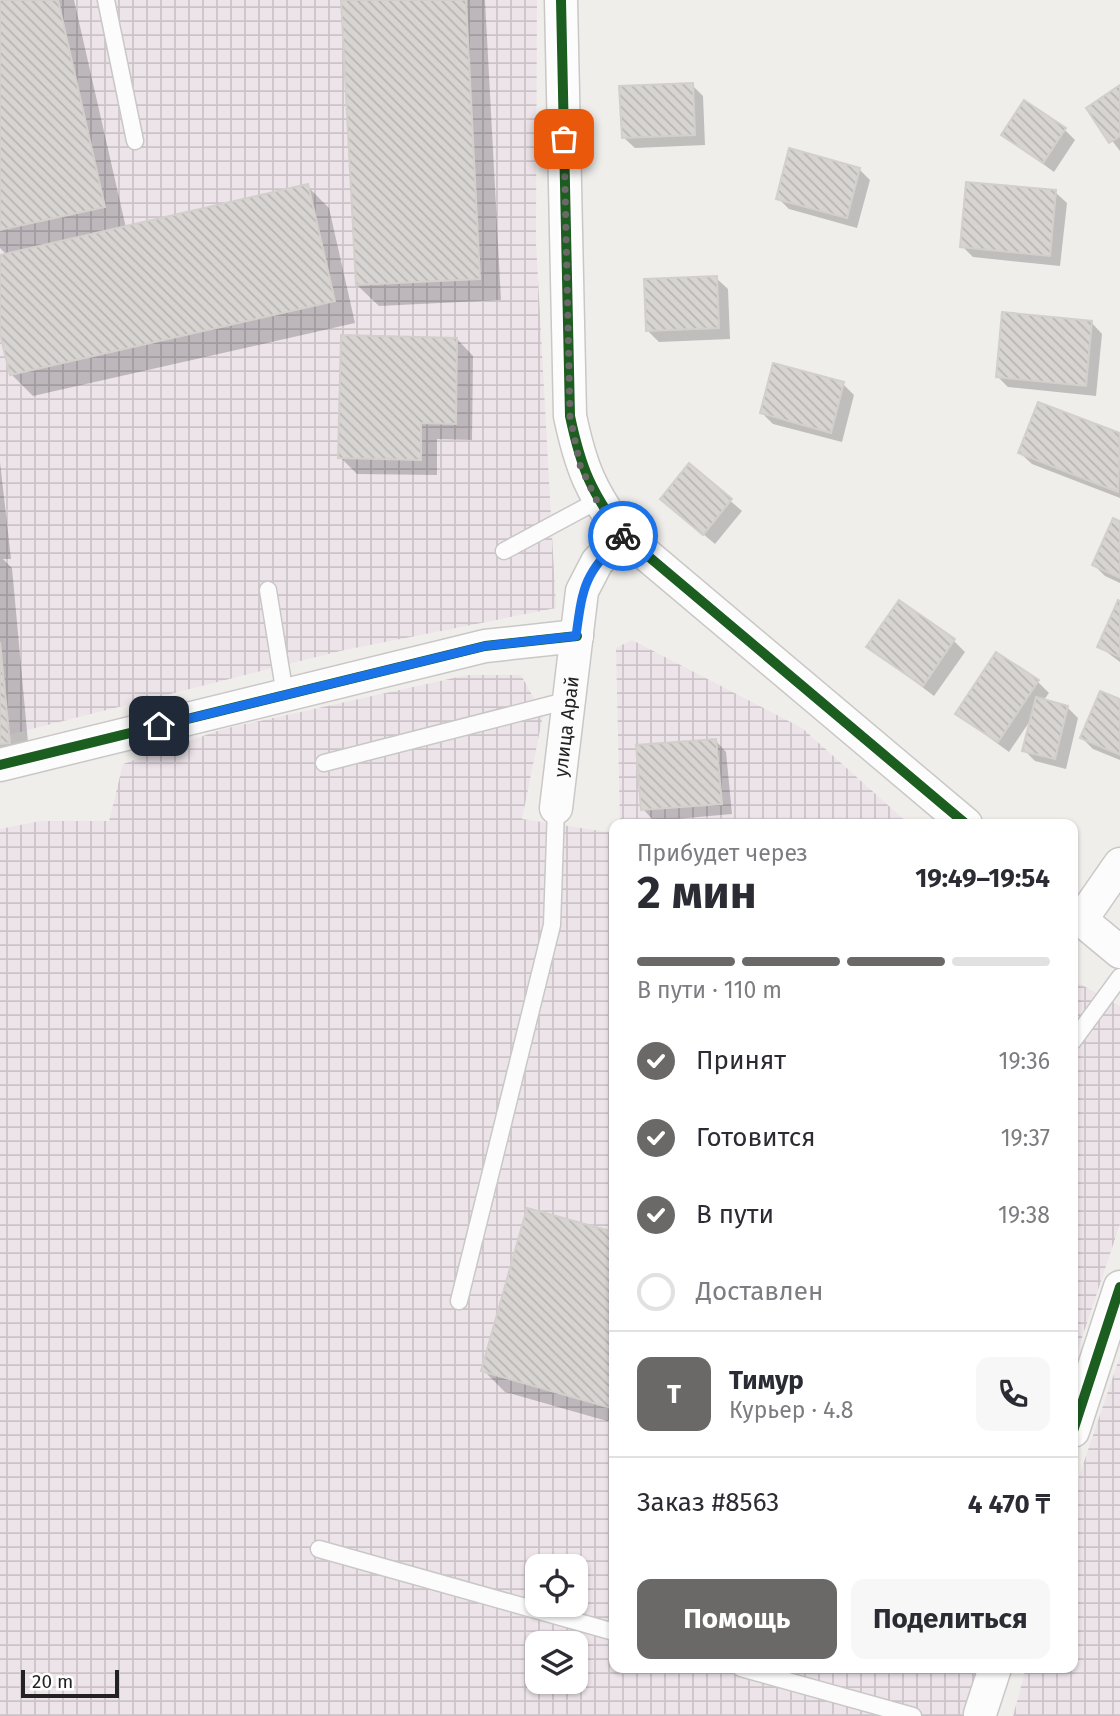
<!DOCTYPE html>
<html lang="ru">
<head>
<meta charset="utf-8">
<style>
	:root { --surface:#fff; --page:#f7f7f7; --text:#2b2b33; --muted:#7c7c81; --line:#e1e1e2; --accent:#6a6968 }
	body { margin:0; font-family:"Fira Sans",sans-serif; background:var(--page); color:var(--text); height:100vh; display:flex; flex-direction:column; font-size:26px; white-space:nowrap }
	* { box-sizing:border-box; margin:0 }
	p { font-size:23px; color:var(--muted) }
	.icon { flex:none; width:38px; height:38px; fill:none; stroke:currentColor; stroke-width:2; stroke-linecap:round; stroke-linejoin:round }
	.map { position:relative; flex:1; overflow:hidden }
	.details { position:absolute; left:609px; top:819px; width:469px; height:854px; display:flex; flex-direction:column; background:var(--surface); border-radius:14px; box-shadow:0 2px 5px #0004 }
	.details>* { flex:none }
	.controls { position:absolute; left:525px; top:1554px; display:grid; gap:14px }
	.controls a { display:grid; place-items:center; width:63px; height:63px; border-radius:14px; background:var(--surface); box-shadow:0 2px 5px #0004; font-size:35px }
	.scale { position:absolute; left:21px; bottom:18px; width:98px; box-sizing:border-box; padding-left:7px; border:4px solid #222; border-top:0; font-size:19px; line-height:24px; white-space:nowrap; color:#222; -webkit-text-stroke:5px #fff; paint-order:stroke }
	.pin { position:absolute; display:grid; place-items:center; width:60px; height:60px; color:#fff; margin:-30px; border-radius:14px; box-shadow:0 4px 10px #0006 }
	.courier { position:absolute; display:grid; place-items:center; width:70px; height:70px; margin:-35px; border:5px solid #1a73e8; border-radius:50%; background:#fff; color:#222; box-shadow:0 2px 9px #0007 }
	.head em { font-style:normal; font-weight:700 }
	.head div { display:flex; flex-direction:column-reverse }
	.head { display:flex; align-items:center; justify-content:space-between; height:119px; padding:0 28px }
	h1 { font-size:46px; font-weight:700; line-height:52px }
	.bar { display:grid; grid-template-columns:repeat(4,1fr); gap:10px 7px; align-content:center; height:84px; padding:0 28px }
	.bar i { height:9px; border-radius:5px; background:var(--line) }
	.bar .on { background:var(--accent) }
	.bar p { grid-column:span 4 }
	.line { display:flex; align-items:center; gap:18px; padding:0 28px; border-top:2px solid var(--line) }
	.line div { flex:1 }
	.round { display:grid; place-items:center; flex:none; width:74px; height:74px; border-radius:14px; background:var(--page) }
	ol { padding:0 28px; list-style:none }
	li { display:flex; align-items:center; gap:21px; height:77px }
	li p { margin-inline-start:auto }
	li .icon { padding:7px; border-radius:50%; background:var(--accent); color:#fff; stroke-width:4 }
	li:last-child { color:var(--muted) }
	li i { width:38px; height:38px; border:4px solid var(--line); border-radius:50% }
	.button { display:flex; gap:14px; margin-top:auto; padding:14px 28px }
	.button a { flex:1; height:80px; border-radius:14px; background:var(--accent); color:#fff; font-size:28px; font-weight:700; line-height:80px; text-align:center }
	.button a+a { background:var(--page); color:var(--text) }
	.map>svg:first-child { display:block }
	.industrial { fill:url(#industrial-grid); fill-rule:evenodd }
	.shadow { fill:#0003 }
	.building { fill:url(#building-back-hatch); stroke:#d3d0cc; stroke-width:2 }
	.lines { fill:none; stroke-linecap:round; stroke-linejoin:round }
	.service-casing { stroke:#c9c8c7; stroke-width:19 }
	.minor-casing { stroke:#c9c8c7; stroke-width:35 }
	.service { stroke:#fdfcfc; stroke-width:16 }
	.minor { stroke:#fdfcfc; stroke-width:32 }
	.cycleway-casing { stroke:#fff; stroke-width:15 }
	.cycleway { stroke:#1b5e20; stroke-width:10 }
	.done { stroke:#6a6968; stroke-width:7; stroke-dasharray:0 12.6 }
	.route { stroke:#1a73e8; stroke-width:9 }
	.labels { text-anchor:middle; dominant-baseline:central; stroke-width:5; stroke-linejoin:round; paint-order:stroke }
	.street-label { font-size:19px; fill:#222; stroke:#fff }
</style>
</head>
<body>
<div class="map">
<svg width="1120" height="1716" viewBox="0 0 1120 1716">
	<defs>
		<pattern id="industrial-grid" width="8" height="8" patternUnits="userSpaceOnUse" patternTransform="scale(1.75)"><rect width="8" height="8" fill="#ede4e9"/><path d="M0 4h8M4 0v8" fill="none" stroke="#cbc3c8"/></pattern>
		<pattern id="building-back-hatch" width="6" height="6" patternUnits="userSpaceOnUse" patternTransform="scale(1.75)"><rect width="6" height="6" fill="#d7d4d2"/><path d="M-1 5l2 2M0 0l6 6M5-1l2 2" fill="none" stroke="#b8b6b4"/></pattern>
	</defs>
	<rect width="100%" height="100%" fill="#f0eeeb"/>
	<!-- industrial -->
	<path class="industrial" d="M0 0H537L536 242 556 608 340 651 0 737Z
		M632 640 802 728 909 824H620L616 648Z
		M467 675H521L543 715 522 819 614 833V1668H978L966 1716H0V829L40 821H109L123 764 223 729ZM537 1566H576V1605H537ZM537 1643H576V1682H537Z
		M1073 980 1120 1006V1224L1073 1365Z
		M1120 1356V1716H1013L1026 1668H1073V1494Z"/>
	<!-- shadow -->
	<path class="shadow" d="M0 0H74L126 228 307 186 329 208 355 323 33 396 11 374 0 327V256L7 255 0 248Z
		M342 0H485L501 300 379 306 357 285Z
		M692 85 703 96 705 145 635 148 623 137Z
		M1120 87V151L1088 109Z
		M1064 129 1075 140 1054 172 1004 135Z
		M859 169 870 180 857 228 789 209 778 198Z
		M1055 192 1067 203 1060 266 973 257 962 246Z
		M716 278 728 289 730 339 659 342 648 331Z
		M1091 322 1102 334 1096 396 1008 387 997 376Z
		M457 339 473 356 472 440 437 439V475L357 474 340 457Z
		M843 384 854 395 842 442 773 424 762 413Z
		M1039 404 1120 435V498L1032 464 1020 453Z
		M0 462 11 559H3L12 568 30 764 0 767Z
		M689 465 742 511 715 544 673 509Z
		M1120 523V583L1105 576 1094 565Z
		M1120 602V662L1100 647Z
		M954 641 965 652 934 696 869 647Z
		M1038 682 1049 693 1043 701 1067 707 1078 718 1066 769 1035 761 1024 750 1032 718 1009 752 957 714Z
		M1120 701V760L1093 749 1082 738Z
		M715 740 726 752 732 814 654 821 643 809Z
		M528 1210 614 1234V1423L505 1392 483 1370Z"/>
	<!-- building -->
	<path class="building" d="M0 0H58L105 207 0 230Z
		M341 0H466L480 279 356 285Z
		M693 83 695 135 622 138 619 86Z
		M1120 85V136L1109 143 1086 108Z
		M1024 100 1066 128 1043 163 1001 135Z
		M789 148 860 168 847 218 776 199Z
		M966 182 1056 190 1050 256 960 247Z
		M308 184 335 301 10 375 0 334V255Z
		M717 276 719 328 646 331 644 279Z
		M1002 312 1092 321 1086 386 996 377Z
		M341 335 457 338 456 424 421 423V460L338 458Z
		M773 363 844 382 831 433 760 413Z
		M1038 402 1120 433 1118 492 1018 453Z
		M689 463 732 499 703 535 660 499Z
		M1113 518 1120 521V578L1092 565Z
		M899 600 955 639 923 686 866 647Z
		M1118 600 1120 601V657L1097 647Z
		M0 642 10 743 0 744Z
		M996 652 1039 680 998 742 955 714Z
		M1100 691 1120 699V755L1080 738Z
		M1036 697 1068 706 1055 759 1022 751Z
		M716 739 722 804 641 810 636 745Z
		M527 1208 614 1232V1409L481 1371Z"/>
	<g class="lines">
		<defs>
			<path id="service" d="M106 0 135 141
				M504 551 597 501
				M268 590 285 695
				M324 763 569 700
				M1073 1041 1120 977
				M459 1301 552 925 556 808
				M319 1549 614 1632
				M741 1668 913 1716"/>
			<g id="minor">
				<path d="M561 0 570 416C581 468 591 492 623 535L966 824"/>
				<path d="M0 765 485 646 577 636"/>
				<path id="s1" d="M556 808 582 591 597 562 623 535"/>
				<path d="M1073 913 1120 952"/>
				<path d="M1081 920 1120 864"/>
				<path d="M1073 1431 1120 1287"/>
				<path d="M980 1714 995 1668"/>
			</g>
		</defs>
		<!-- service casing -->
		<use href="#service" class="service-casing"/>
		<!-- minor casing -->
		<use href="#minor" class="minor-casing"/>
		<!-- service -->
		<use href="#service" class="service"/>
		<!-- minor -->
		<use href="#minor" class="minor"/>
		<defs>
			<path id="cycleway" d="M561 0 570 416C581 468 591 492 623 535L966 824
				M0 765 485 646 577 636
				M1073 1431 1120 1287"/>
		</defs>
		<!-- cycleway casing -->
		<use href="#cycleway" class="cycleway-casing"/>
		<!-- cycleway -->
		<use href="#cycleway" class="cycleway"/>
	</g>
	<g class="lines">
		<!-- done -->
		<path class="done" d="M564 139 570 416 580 465 597 501 623 536"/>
		<!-- route -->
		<path class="route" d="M159 726 485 646 576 636C583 583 585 574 623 536"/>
	</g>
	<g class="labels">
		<!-- street labels -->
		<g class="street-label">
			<text stroke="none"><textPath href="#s1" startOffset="82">улица Арай</textPath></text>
		</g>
	</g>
</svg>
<div class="controls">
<a><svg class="icon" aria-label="locate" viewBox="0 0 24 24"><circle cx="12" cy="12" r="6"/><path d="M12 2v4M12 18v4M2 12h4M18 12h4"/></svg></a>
<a><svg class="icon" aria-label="layers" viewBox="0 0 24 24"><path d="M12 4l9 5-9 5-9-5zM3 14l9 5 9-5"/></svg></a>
</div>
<div class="scale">20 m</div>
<div class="pin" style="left:564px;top:139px;background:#ea580c"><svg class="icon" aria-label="bag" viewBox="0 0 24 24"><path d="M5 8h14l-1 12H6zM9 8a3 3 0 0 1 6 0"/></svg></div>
<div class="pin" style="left:159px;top:726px;background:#1f2937"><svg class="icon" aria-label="home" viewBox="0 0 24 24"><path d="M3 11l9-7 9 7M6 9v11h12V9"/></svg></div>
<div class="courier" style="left:623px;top:536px"><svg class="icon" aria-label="bike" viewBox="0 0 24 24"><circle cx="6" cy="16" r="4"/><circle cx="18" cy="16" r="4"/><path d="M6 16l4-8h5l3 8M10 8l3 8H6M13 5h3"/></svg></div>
<section class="details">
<div class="head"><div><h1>2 мин</h1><p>Прибудет через</p></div><em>19:49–19:54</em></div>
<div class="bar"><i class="on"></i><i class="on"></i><i class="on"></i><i></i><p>В пути · 110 m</p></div>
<ol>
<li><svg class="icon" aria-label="check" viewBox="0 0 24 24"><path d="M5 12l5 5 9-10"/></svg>Принят<p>19:36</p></li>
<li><svg class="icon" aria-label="check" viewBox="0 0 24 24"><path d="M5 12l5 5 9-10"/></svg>Готовится<p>19:37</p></li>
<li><svg class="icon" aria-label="check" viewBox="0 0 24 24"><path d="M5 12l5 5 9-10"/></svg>В пути<p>19:38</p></li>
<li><i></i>Доставлен</li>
</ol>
<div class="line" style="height:126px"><b class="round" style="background:var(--accent);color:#fff">Т</b><div><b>Тимур</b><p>Курьер · 4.8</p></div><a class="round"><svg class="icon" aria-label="phone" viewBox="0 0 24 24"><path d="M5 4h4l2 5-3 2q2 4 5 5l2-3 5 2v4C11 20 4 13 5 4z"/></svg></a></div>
<div class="line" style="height:91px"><div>Заказ #8563</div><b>4 470 ₸</b></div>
<div class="button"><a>Помощь</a><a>Поделиться</a></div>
</section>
</div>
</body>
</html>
